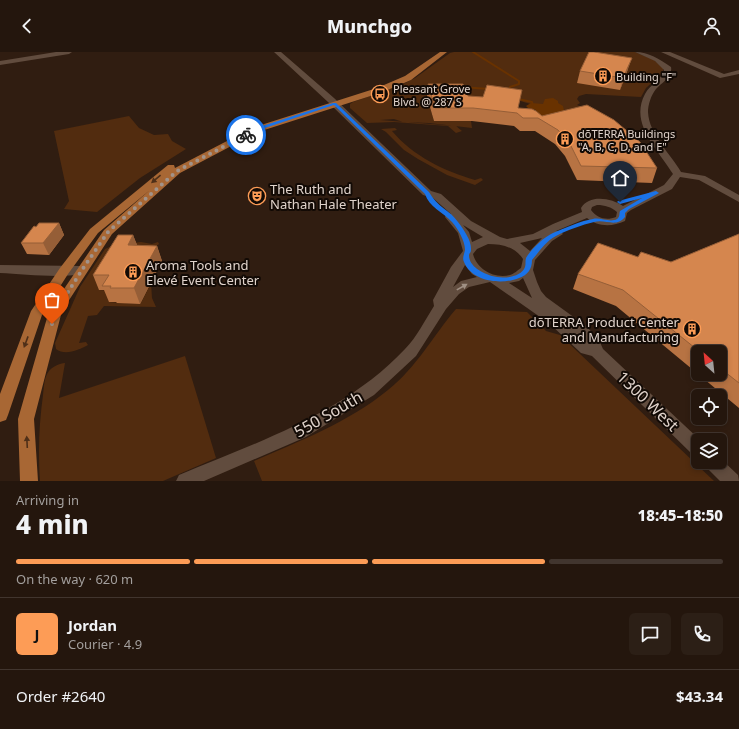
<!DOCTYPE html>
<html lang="en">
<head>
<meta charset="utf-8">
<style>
	:root { --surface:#24160d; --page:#2c1f16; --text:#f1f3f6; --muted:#a39f9d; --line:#41352e; --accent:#fd9c56 }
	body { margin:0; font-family:"Noto Sans",sans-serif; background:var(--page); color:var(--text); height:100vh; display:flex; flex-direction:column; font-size:15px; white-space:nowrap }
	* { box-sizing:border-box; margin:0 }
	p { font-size:13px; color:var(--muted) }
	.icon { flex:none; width:22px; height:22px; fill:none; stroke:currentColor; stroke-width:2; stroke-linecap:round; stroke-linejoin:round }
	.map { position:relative; height:429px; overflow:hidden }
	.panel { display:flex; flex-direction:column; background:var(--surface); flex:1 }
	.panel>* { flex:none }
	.needle { width:26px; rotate:333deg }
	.tools { position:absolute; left:691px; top:293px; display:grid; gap:8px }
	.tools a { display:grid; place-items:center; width:36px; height:36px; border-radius:6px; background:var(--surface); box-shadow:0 2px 6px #0003,0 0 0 1px var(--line); font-size:20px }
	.pin { position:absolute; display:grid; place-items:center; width:34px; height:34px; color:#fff; margin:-41px -17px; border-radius:50% 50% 50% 0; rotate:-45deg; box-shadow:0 0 4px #0007 }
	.pin .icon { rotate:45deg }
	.courier { position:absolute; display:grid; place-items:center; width:40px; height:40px; margin:-20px; border:3px solid #1a73e8; border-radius:50%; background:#fff; color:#222; box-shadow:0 1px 5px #0007 }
	.summary em { font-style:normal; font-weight:800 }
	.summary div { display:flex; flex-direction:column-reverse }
	.summary { display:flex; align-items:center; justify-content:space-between; height:68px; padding:0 16px }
	h1 { font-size:26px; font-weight:800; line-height:30px }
	.bar { display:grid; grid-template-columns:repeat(4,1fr); gap:6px 4px; align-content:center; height:48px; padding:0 16px }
	.bar i { height:5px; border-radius:3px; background:var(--line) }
	.bar .current { background:var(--accent) }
	.bar p { grid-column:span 4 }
	.line { display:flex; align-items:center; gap:10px; padding:0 16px; border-top:1px solid var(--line) }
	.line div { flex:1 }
	.round { display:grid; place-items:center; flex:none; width:42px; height:42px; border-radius:6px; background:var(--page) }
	header { display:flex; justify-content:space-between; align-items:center; height:52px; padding:0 16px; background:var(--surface); font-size:18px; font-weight:800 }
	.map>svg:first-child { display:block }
	.green { fill:#522c0f }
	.water { fill:#693200 }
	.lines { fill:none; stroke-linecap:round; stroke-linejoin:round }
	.stream { stroke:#693200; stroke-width:2 }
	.minor { fill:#614c3e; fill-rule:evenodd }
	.major { fill:#a86734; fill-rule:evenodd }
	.wall { fill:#b77343 }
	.shaded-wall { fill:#955e37 }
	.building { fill:#d5864e; stroke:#955e37 }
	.oneway { fill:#4e2f18 }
	.oneway2 { fill:#a09084 }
	.route { fill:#1a73e8 }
	.done { stroke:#a2938a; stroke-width:4; stroke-dasharray:0 7.2 }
	.labels { text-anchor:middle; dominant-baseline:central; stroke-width:4; stroke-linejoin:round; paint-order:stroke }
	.far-poi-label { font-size:11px; fill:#e0d3cb; stroke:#120a05; text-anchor:start }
	.poi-label { font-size:13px; fill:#e0d3cb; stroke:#120a05; text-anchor:start }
	.near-street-label { font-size:16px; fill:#e0d3cb; stroke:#120a05 }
</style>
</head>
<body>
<header><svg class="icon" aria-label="back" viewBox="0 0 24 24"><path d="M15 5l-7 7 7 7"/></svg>Munchgo<svg class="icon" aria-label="person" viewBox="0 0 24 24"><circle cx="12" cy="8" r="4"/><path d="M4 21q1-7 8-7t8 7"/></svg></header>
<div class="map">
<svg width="739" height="429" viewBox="0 0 739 429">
	<rect width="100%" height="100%" fill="#301d11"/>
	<!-- green -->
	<path class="green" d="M454 0H635L654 8 663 16V20L646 36 641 45 586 42 579 44 577 47 580 51 577 53 590 58 567 63 517 48 520 50 485 46 427 45 434 69H471L472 76 429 71 403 70 394 67 380 68 456 74 462 79 456 81 448 74 394 70 367 71 350 56V52L353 50 401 33 415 26 450 1Z
		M129 64 139 76 154 83 168 82 172 89 186 97 140 126 97 160 64 157 69 149 54 79Z
		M395 76 397 78 392 79C413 104 444 119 475 128L481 126 483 128 475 133 447 123 418 107 404 98 386 80 381 77Z
		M141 190 152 192 158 190 159 192 100 238 115 239 110 250 140 252 151 231 152 246 156 255 104 254 97 263 88 264 79 291 86 290 88 293C79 298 65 304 56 297L55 291 80 235 105 197 114 193Z
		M456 257 527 260 546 279 560 283 714 429H262L254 409C300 389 349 370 388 338 416 316 433 284 456 257Z
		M185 304 216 406 163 429H40C38 398 39 373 43 343 44 335 44 325 49 319 52 315 60 311 65 311L59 346Z"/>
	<!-- water -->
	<path class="water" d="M553 46 558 49V51L563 54 564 59 541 65 535 60 536 58 528 56 526 54 531 51 543 52 545 47Z"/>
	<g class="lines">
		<!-- stream -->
		<path class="stream" d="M473 0 519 29V32L510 35 509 39
			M461 35 489 37
			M518 47 532 50 533 53"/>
		<!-- minor -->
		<path class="minor" d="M56 0H72L69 2 0 13V9Z
			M274 0H281L334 46 431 139 441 142 471 169 500 185 507 187 533 182 553 172 582 160 581 156C589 142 612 146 623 154L664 133 673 122C658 97 629 72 645 42 650 32 662 28 664 18L655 9 635 0C649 0 659 7 671 15 673 25 661 31 656 37 651 43 648 53 648 60 649 83 671 102 681 120L705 124 739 143V150L699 128 680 125 672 137 631 158 627 161 625 169C612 175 598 175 587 166L556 179 561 180 563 182 552 189 535 208 533 218 537 230 541 239 546 245 586 274 599 288 603 297 700 388H698V404L692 402 592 304 581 301 550 272 490 230 469 235 459 242 446 257 416 304 374 343 306 385 204 429H176L179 423C258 390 345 361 405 297 417 285 425 268 434 254L433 248 451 215 463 199 458 181 445 165 446 163 451 162 433 146 423 143 328 50ZM597 153C605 153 611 155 617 160L616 165C606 169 597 166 591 158L592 155ZM463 173 483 185 472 190 469 180ZM542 186 530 199 520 191ZM488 192C502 192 515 195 523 207L521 216C518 218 514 222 510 223 495 227 477 218 473 202L477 197ZM465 213 472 222 477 225 461 229 453 235ZM523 226 532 246 509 231 519 229Z
			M661 0H670L724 22 739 18V22L720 26Z
			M0 213 82 214 86 215 88 218 86 221C65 227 24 222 0 221Z
			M720 406 738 423 739 429H720L706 415 704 410H720Z"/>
		<!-- major -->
		<path class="major" d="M440 0H447L411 28 383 40 258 80 180 121 112 182 62 259 34 367 38 429H20L18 367 49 259 104 178 150 138 98 181 68 222 42 263 8 363 6 368 0 370V342L31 259 60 216 90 177 168 113H174L175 116 252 76 377 36 405 24Z"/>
	</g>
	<!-- wall -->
	<path class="wall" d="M628 17 620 38 577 31 580 19Z
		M428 32 468 44 519 56 542 64 657 116 652 131 577 128 565 104 555 92 535 79H520L514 74 472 69H434L427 45Z
		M59 171 64 183 49 203 27 202 21 191 36 175Z
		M739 182V356L698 322H720V300H698V322L616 254 573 237 578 222 638 205 671 210Z
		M133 183 137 193 157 194 162 209 140 252 117 251 116 250H109L104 238H99L93 223Z"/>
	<!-- shaded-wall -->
	<path class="shaded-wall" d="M632 6 628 17 620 38 623 26Z
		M59 171 64 183 49 203 43 191Z
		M133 183 139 198 128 193Z
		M157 194 162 209 140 252 134 236Z"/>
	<!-- building -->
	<path class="building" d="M589 0H594L632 6 623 26 580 19Z
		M428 32H463L468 44 483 45 487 33 522 38 518 56 532 57 536 59 542 64 587 53 614 68 640 90 657 116 581 114 569 90 558 78 538 66H523L517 61 473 56H435Z
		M39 171H59L43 191H21L34 174 36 175Z
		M739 182V331L720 316V300H700L623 238 578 222 598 191 638 205 641 200 671 210Z
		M118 183H133L128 193 157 194 134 236H110L111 234H102L109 223H93Z"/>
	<!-- one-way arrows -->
	<defs><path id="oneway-solid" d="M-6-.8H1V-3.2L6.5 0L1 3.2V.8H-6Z"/></defs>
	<g class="oneway">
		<use href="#oneway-solid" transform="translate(156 127) rotate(140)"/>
		<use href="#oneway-solid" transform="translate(26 290) rotate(110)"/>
		<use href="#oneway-solid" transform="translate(27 390) rotate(-93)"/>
	</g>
	<use class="oneway2" href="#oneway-solid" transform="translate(462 235) rotate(-29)"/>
	<!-- route -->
	<path class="route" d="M333 51H336L429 140C437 155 450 158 458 170 464 178 471 188 471 197 471 201 470 200 469 203 469 215 483 221 492 224 502 227 521 226 525 215 526 212 525 209 526 206 531 197 544 185 553 181 565 176 580 169 593 167 600 165 610 171 617 167 620 165 619 162 620 159L642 146 620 152 617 150 618 149 656 139 659 141 629 157 625 161V165C616 176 606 167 594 170 582 173 567 178 556 184 546 189 539 200 532 208 532 217 528 223 519 226 502 233 472 230 464 210 462 206 464 203 465 198 465 189 458 177 452 170 443 160 429 155 425 142L334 53 256 79 248 84 244 83 253 77Z"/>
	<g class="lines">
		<!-- done -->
		<path class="done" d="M52 272 56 259 82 218 108 180 177 119 246 83"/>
	</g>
	<!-- icons -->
	<defs>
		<symbol id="building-ring" viewBox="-11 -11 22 22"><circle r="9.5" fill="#120a05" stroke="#fd9c56" stroke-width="1.5"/><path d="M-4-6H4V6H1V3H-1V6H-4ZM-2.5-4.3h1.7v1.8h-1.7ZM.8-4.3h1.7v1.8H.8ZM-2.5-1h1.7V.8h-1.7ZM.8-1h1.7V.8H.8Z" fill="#fd9c56"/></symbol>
		<symbol id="bus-ring" viewBox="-11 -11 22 22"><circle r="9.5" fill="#120a05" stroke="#fd9c56" stroke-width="1.5"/><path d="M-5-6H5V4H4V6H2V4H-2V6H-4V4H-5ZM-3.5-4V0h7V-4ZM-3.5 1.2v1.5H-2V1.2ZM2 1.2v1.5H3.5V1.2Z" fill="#fd9c56"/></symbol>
		<symbol id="theatre-ring" viewBox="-11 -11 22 22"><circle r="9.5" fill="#120a05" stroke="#fd9c56" stroke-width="1.5"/><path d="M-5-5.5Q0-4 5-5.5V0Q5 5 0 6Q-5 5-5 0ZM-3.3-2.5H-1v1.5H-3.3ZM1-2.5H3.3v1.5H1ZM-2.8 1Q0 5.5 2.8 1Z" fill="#fd9c56"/></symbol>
	</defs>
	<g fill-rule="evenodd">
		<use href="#building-ring" x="593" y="14" width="20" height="20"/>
		<use href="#bus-ring" x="370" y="32" width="20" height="20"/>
		<use href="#building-ring" x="555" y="77" width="20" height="20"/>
		<use href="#theatre-ring" x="247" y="134" width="20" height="20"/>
		<use href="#building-ring" x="123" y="210" width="20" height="20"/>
		<use href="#building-ring" x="682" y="267" width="20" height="20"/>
	</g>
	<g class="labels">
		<!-- far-poi labels -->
		<g class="far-poi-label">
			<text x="616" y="24">Building "F"</text>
			<text x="393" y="36">Pleasant Grove<tspan x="393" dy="13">Blvd. @ 287 S</tspan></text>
			<text x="578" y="81">dōTERRA Buildings<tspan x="578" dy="13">"A, B, C, D, and E"</tspan></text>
		</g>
		<!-- poi labels -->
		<g class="poi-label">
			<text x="270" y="137">The Ruth and<tspan x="270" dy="15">Nathan Hale Theater</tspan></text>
			<text x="146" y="213">Aroma Tools and<tspan x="146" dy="15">Elevé Event Center</tspan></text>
			<text x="679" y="270" text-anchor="end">dōTERRA Product Center<tspan x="679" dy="15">and Manufacturing</tspan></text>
		</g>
		<!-- near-street labels -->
		<g class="near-street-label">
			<text transform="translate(648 349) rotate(44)">1300 West</text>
			<text transform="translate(328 362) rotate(-30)">550 South</text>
		</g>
	</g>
</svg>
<div class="tools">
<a><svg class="needle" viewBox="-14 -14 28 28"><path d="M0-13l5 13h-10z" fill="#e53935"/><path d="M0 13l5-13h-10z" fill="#a39f9d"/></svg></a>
<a><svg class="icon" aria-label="locate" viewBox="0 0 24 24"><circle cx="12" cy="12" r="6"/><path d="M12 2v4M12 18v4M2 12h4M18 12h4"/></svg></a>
<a><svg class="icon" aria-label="layers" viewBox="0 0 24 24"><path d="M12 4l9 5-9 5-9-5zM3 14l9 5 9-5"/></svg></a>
</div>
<div class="pin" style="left:52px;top:272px;background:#ea580c"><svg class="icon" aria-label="bag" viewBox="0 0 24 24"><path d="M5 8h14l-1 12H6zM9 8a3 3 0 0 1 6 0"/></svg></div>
<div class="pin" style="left:620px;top:150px;background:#1f2937"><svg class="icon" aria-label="home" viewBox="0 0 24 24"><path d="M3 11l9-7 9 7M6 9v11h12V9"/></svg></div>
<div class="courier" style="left:246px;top:83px"><svg class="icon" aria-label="bike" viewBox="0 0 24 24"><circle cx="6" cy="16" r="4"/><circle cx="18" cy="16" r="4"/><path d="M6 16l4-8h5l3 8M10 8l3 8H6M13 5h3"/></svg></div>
</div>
<section class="panel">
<div class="summary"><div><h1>4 min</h1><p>Arriving in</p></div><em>18:45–18:50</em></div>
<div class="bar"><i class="current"></i><i class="current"></i><i class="current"></i><i></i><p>On the way · 620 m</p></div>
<div class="line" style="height:72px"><b class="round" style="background:var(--accent);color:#111">J</b><div><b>Jordan</b><p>Courier · 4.9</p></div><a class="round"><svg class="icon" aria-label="chat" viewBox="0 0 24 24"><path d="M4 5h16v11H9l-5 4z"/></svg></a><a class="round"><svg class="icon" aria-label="phone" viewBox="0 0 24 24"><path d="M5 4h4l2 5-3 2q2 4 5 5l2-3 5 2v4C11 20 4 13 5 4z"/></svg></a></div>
<div class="line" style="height:52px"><div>Order #2640</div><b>$43.34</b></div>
</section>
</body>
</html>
